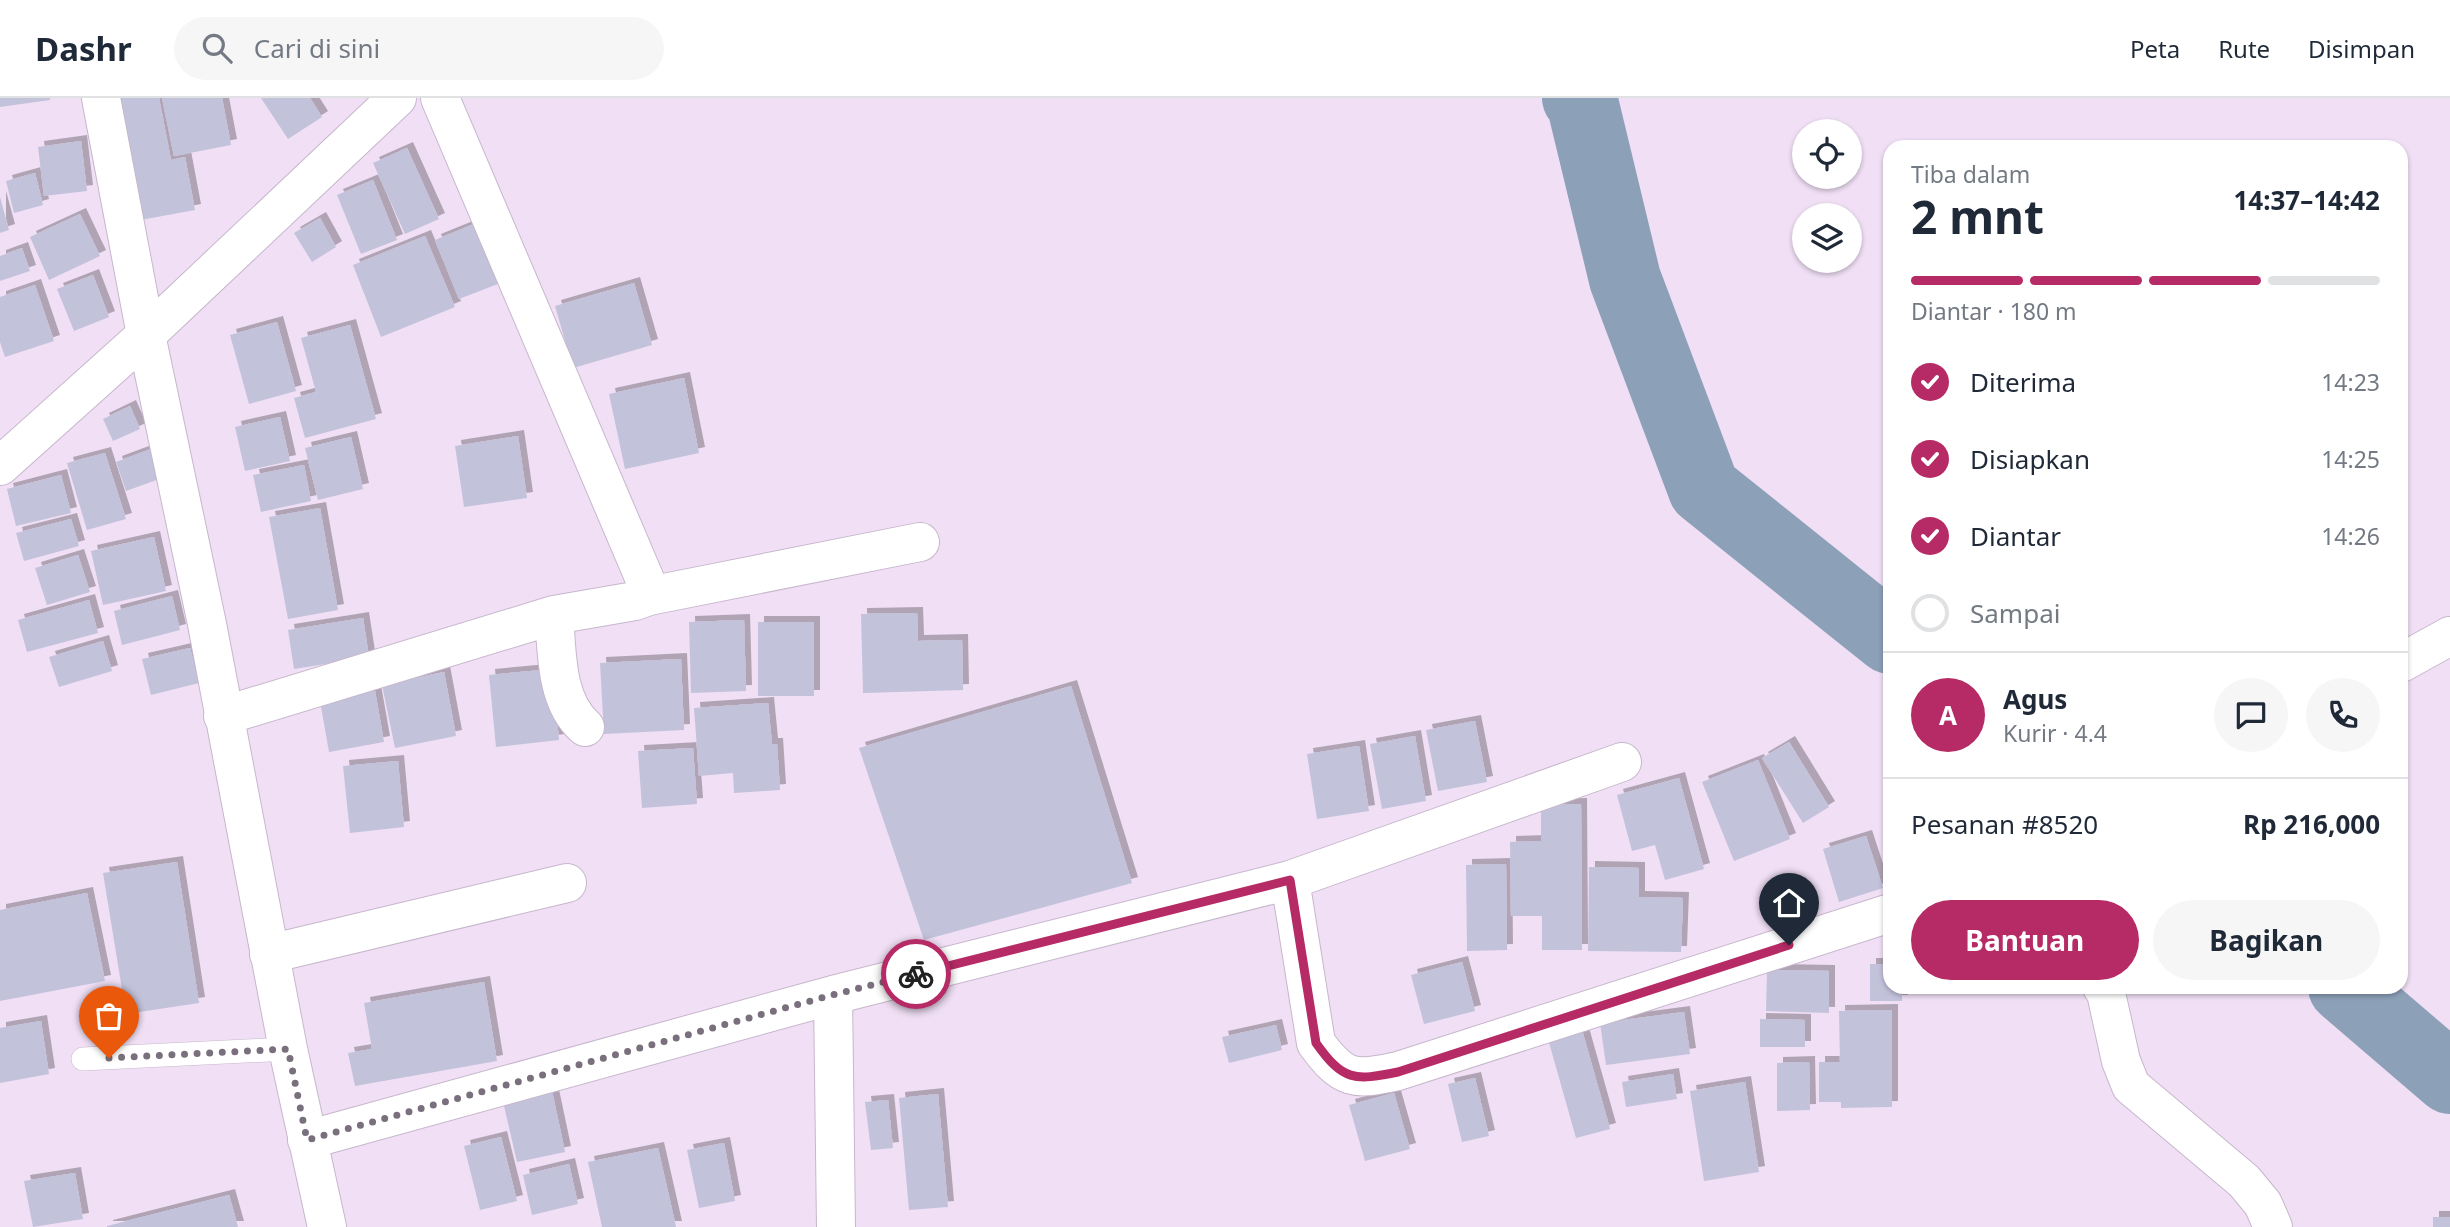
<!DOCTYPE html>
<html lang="id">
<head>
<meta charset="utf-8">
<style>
	:root { --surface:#fff; --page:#f6f6f7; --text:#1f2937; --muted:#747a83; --line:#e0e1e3; --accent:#b62b65 }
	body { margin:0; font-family:"Noto Sans",sans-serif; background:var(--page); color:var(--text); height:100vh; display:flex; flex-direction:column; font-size:26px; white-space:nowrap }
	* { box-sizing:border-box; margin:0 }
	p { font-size:23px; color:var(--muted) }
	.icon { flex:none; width:38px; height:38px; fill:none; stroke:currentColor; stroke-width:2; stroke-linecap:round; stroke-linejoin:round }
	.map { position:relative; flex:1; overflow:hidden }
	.panel { position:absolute; left:1883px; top:42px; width:525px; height:854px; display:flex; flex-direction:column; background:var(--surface); border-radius:21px; box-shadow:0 2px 5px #0004 }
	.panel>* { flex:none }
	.buttons { position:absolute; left:1792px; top:21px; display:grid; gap:14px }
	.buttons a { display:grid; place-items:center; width:70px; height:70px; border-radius:50%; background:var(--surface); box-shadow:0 2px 5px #0004; font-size:35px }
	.pin { position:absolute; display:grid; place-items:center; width:60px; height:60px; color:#fff; margin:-72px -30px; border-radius:50% 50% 50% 0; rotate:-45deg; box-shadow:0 0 7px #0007 }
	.pin .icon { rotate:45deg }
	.courier { position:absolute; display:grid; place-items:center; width:70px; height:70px; margin:-35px; border:5px solid #b62b65; border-radius:50%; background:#fff; color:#222; box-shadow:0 2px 9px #0007 }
	.summary em { font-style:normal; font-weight:700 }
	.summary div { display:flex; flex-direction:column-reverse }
	.summary { display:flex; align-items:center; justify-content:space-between; height:119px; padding:0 28px }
	h1 { font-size:46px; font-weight:700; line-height:52px }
	.bar { display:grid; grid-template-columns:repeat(4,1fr); gap:10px 7px; align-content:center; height:84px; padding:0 28px }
	.bar i { height:9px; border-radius:5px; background:var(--line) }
	.bar .selected { background:var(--accent) }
	.bar p { grid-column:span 4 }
	.line { display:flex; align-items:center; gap:18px; padding:0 28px; border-top:2px solid var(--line) }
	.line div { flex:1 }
	.round { display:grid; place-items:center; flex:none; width:74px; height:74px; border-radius:37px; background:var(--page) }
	ol { padding:0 28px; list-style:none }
	li { display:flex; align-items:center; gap:21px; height:77px }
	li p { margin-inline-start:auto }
	li .icon { padding:7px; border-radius:50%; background:var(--accent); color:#fff; stroke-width:4 }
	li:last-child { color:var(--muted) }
	li i { width:38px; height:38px; border:4px solid var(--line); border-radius:50% }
	.cta { display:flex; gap:14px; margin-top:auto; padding:14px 28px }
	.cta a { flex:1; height:80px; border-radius:42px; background:var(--accent); color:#fff; font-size:28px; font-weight:700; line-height:80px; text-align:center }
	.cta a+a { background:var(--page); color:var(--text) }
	header { display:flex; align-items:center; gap:42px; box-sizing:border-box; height:98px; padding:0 35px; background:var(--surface); border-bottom:2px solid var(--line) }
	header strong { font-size:33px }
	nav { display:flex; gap:38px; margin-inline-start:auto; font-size:24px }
	.search { width:490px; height:63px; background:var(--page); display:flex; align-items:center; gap:18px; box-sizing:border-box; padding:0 24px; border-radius:38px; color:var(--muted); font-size:26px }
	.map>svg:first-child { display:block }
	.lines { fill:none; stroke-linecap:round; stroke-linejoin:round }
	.river { stroke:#8ca0b8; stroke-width:72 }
	.building { fill:#c3c2db; filter:url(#shadow) }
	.service-casing { stroke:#c7b7cc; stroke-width:24 }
	.minor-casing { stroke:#c7b7cc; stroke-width:40 }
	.tertiary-casing { stroke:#c7b7cc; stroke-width:40 }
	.service { stroke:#fff; stroke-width:23 }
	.minor { stroke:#fff; stroke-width:38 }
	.tertiary { stroke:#fff; stroke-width:38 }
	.done { stroke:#7a6f7c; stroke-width:7; stroke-dasharray:0 12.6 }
	.route { stroke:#b62b65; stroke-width:9 }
</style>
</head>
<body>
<header>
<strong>Dashr</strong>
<div class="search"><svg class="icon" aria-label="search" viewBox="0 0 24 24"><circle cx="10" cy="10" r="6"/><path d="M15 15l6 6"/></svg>Cari di sini</div>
<nav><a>Peta</a><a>Rute</a><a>Disimpan</a></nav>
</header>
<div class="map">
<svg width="2450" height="1129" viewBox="0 0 2450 1129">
	<defs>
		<filter id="shadow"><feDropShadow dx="6" dy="-6" stdDeviation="0" flood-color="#0004"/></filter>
	</defs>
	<rect width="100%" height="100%" fill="#f0dff5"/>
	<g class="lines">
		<!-- river -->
		<path class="river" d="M1578 0 1582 3 1625 181 1704 391 1890 540
			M2344 889 2450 980"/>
	</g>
	<!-- building -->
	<path class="building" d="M0 0H50V2L0 9Z
		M111 0H159L171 62 185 59 195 112 135 123Z
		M162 0H222L231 47 174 58Z
		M261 0H310L322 19 288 41Z
		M81 43 87 93 44 98 38 49Z
		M407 50 439 121 405 136 373 65Z
		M35 75 43 107 14 115 6 83Z
		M373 82 397 142 361 156 337 97Z
		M0 99 9 132 0 135Z
		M80 116 100 158 49 182 30 139Z
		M320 120 336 149 312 164 294 135Z
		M479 124 503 184 459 201 435 142Z
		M425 138 455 209 381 239 353 167Z
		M22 150 30 173 0 183V158Z
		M93 177 109 219 74 233 57 191Z
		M634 185 652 247 573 270 555 208Z
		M35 187 54 243 5 259 0 244V199Z
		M277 224 296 293 249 306 230 237Z
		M350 227 376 321 305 340 294 300 316 294 301 240Z
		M684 280 699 355 625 371 609 296Z
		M130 308 140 331 113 343 103 321Z
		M280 319 290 363 245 373 235 329Z
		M518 338 527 400 464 409 455 348Z
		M351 339 363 391 318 402 305 350Z
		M151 351 162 380 126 393 116 364Z
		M105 355 126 421 87 432 67 365Z
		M304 367 311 403 261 414 253 377Z
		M61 377 71 415 16 428 7 391Z
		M320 410 338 512 288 521 269 419Z
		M71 421 79 448 24 463 16 435Z
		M154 439 166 493 103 507 91 453Z
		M78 457 90 494 47 507 35 470Z
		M172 498 180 532 122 547 114 513Z
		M89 502 98 535 27 554 18 522Z
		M917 515 918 543 962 542 963 592 863 595 861 516Z
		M363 520 369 559 294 571 288 532Z
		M744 522 746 593 691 595 689 524Z
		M758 524H814V598H758Z
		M103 543 112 573 59 589 49 559Z
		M190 550 199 585 151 597 142 561Z
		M681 561 684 632 604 636 600 565Z
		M552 571 559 642 496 649 489 577Z
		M444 574 456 638 395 650 382 587Z
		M1071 588 1132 785 924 842 859 650Z
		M375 593 384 644 329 654 320 603Z
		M768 605 772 646H777L780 692 734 695 733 675 699 678 694 610Z
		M1475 623 1487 684 1438 693 1426 632Z
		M1415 638 1426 703 1382 711 1370 646Z
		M1789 644 1829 709 1803 725 1762 660Z
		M1359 648 1369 713 1317 721 1307 656Z
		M693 650 697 706 642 710 638 653Z
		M1758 662 1790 741 1734 763 1702 684Z
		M398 663 404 729 350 735 343 668Z
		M1679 680 1704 771 1665 782 1655 747 1632 753 1617 697Z
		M1581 706 1582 852H1542V818H1511L1510 744 1541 743V707Z
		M1866 738 1883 790 1839 804 1823 751Z
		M177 764 199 905 126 916 103 775Z
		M1506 766 1507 852 1467 853 1466 767Z
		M1589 769 1639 770V799L1683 800 1681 854 1588 853Z
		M87 795 105 883 0 903V812Z
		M1462 864 1475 913 1424 926 1411 877Z
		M1870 866H1890V889H1902V903H1870Z
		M1767 872 1829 873V915L1766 913Z
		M484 884 497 963 355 988 348 955 372 951 364 905Z
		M1892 912V1009L1841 1010V1004H1819V964H1840L1839 913Z
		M1684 914 1690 956 1606 967 1600 925Z
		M1760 921 1805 922V949H1760Z
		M41 923 49 976 0 985V930Z
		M1276 927 1282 952 1229 965 1222 939Z
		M1582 932 1610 1031 1576 1040 1548 941Z
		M1809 964 1810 1012 1777 1013V965Z
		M1673 976 1677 1001 1626 1009 1622 984Z
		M1475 980 1489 1038 1462 1044 1448 986Z
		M1745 984 1759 1074 1704 1083 1690 993Z
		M551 988 565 1054 517 1064 502 999Z
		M1394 995 1410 1051 1365 1063 1349 1007Z
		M938 996 948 1109 909 1112 899 1000Z
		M888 1002 893 1050 871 1052 865 1004Z
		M501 1039 517 1103 480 1112 464 1048Z
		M724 1045 735 1103 699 1110 687 1052Z
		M658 1050 676 1129H602L588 1064Z
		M569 1066 578 1106 532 1117 523 1077Z
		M75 1075 83 1121 33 1129 24 1083Z
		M229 1097 238 1129H107V1128Z
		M2433 1119H2450V1129H2433Z"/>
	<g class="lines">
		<defs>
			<path id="service" d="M83 961 288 951"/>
			<path id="minor" d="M649 498 920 444
				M554 517C557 553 555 603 585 629
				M2401 565 2450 538
				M223 618 554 517 635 503 649 498 646 484 440 0
				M1290 782 1622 664
				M269 856 567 785
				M2102 889 2106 895 2121 963 2131 988 2244 1083 2263 1106 2273 1129
				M833 897 836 1129
				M307 1042 833 897 1290 782 1316 945C1343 982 1354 983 1398 973L1890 815"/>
			<path id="tertiary" d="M0 368 146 237 101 0
				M327 1129 288 951 207 526 146 237 397 0"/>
		</defs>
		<!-- service casing -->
		<use href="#service" class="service-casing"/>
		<!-- minor casing -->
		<use href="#minor" class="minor-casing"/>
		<!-- tertiary casing -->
		<use href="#tertiary" class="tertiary-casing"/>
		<!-- service -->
		<use href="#service" class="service"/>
		<!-- minor -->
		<use href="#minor" class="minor"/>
		<!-- tertiary -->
		<use href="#tertiary" class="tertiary"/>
	</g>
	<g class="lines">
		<!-- done -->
		<path class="done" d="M109 960 288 951 307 1042 832 897 916 876"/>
		<!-- route -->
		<path class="route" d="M916 876 1290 782 1316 945C1343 983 1354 983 1398 974L1789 847"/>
	</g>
</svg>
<div class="buttons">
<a><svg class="icon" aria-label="locate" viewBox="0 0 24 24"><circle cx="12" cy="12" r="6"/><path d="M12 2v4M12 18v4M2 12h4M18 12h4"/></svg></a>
<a><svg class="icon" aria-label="layers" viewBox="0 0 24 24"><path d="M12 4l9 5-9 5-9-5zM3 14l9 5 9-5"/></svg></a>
</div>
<div class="pin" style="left:109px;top:960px;background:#ea580c"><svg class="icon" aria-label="bag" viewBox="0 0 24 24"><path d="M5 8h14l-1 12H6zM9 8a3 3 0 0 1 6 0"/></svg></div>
<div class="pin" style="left:1789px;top:847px;background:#1f2937"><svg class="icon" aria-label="home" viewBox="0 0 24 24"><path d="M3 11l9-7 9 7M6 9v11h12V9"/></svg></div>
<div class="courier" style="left:916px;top:876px"><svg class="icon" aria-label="bike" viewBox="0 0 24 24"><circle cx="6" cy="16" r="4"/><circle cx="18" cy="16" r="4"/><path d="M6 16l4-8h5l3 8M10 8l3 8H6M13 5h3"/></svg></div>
<section class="panel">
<div class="summary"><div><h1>2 mnt</h1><p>Tiba dalam</p></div><em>14:37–14:42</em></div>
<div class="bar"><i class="selected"></i><i class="selected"></i><i class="selected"></i><i></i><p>Diantar · 180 m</p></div>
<ol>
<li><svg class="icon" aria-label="check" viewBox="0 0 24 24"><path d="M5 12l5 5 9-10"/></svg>Diterima<p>14:23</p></li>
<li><svg class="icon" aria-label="check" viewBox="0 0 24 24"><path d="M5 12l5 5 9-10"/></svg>Disiapkan<p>14:25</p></li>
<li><svg class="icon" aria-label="check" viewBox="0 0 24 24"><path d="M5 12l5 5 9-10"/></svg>Diantar<p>14:26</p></li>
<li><i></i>Sampai</li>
</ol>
<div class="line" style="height:126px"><b class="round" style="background:var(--accent);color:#fff">A</b><div><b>Agus</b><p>Kurir · 4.4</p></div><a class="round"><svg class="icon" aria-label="chat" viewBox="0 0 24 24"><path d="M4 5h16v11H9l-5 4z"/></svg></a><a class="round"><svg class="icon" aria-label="phone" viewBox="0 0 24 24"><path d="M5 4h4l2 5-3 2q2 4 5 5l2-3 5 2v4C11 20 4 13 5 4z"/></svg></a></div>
<div class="line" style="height:91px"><div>Pesanan #8520</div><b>Rp 216,000</b></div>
<div class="cta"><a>Bantuan</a><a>Bagikan</a></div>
</section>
</div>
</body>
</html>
